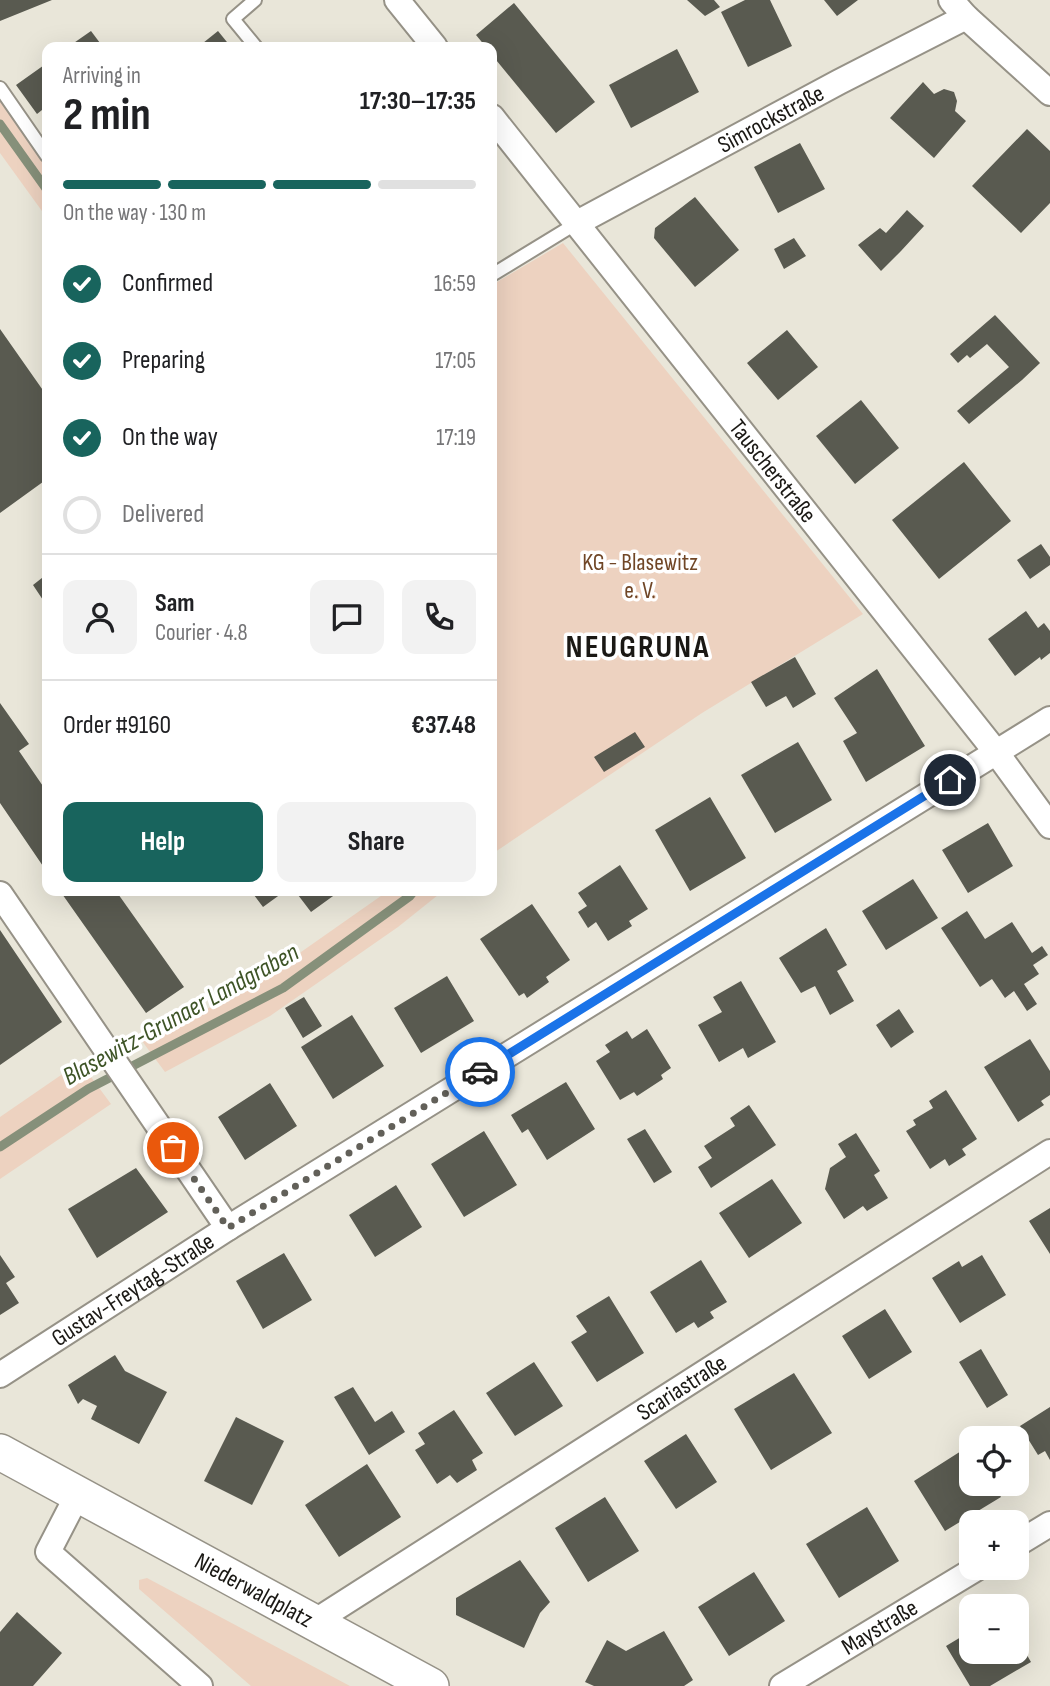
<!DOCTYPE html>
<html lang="en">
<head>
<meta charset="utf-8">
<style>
	:root { --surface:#fff; --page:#f2f2f2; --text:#202124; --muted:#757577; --line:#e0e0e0; --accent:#18645d }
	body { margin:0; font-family:"Sofia Sans Condensed",sans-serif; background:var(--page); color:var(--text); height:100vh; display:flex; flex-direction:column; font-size:26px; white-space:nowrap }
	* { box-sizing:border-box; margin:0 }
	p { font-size:23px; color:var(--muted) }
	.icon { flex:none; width:38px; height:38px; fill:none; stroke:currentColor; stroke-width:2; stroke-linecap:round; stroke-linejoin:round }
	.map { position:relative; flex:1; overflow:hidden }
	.sheet { position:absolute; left:42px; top:42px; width:455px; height:854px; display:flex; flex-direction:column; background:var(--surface); border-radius:14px; box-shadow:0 7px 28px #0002 }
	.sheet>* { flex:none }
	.controls { position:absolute; left:959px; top:1426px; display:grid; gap:14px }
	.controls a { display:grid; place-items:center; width:70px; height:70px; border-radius:14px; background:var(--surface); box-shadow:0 7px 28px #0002; font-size:35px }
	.pin { position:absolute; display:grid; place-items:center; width:60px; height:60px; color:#fff; margin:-30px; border:4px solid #fff; border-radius:50%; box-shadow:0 2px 7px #0007 }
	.courier { position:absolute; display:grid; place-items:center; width:70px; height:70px; margin:-35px; border:5px solid #1a73e8; border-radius:50%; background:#fff; color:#222; box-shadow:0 2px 9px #0007 }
	.headline em { font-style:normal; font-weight:700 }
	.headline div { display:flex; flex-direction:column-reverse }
	.headline { display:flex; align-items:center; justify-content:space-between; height:119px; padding:0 21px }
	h1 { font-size:46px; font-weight:700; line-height:52px }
	.bar { display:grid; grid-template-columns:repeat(4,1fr); gap:10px 7px; align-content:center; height:84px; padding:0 21px }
	.bar i { height:9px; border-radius:5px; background:var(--line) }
	.bar .on { background:var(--accent) }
	.bar p { grid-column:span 4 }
	.line { display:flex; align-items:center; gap:18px; padding:0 21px; border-top:2px solid var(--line) }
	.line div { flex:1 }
	.round { display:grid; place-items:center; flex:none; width:74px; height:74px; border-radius:14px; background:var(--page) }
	ol { padding:0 21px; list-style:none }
	li { display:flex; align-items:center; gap:21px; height:77px }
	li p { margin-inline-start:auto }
	li .icon { padding:7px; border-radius:50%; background:var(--accent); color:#fff; stroke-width:4 }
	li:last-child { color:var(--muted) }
	li i { width:38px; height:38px; border:4px solid var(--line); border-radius:50% }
	.button { display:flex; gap:14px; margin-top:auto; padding:14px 21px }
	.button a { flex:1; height:80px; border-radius:14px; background:var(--accent); color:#fff; font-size:28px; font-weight:700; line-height:80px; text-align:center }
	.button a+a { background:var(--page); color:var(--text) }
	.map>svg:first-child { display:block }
	.green { fill:#edd2c0 }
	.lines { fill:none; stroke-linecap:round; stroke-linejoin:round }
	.stream { stroke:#86907a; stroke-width:9 }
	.building { fill:#595a50 }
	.service-casing { stroke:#969287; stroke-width:16 }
	.minor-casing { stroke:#969287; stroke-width:28 }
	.secondary-casing { stroke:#969287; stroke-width:38 }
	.service { stroke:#fff; stroke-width:12 }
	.minor { stroke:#fff; stroke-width:24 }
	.secondary { stroke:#fff; stroke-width:35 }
	.done { stroke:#626059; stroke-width:7; stroke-dasharray:0 12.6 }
	.route { stroke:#1a73e8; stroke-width:9 }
	.labels { text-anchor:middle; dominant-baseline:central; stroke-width:7; stroke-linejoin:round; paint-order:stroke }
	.street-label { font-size:24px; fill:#1a1814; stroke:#fff }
	.park-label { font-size:24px; fill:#704626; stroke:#fff }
	.water-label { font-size:26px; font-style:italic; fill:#3e5427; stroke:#fff }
	.district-label { font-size:32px; font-weight:bold; letter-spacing:2px; fill:#1a1814; stroke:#fff }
</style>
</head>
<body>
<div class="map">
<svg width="1050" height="1686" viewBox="0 0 1050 1686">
	<rect width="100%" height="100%" fill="#e9e6d9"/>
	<!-- green -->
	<path class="green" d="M0 97 47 165V218L0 153Z
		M563 243 863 614 702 713 492 854V285Z
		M388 891H443L398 927 270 1016 165 1072 142 1041 251 987Z
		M80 1062 111 1104 0 1179V1117Z
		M147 1578 350 1686H251L139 1589V1580Z"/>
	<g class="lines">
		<!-- stream -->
		<path class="stream" d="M0 124 47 190
			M0 1147 88 1089 283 988 410 896 414 891"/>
	</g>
	<!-- building -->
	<path class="building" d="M0 0H52L0 21Z
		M687 0H714L720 7 705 16Z
		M745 0H770L792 46 748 67 721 12Z
		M824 0H858L837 16Z
		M514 3 595 102 556 133 492 55V47H486L476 35Z
		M91 31 103 47H68Z
		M218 31 231 47H198Z
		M677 49 699 92 631 128 609 85Z
		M47 63V106L37 114 16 85Z
		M923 82 934 94 944 89 954 92 957 101 955 111 966 121 934 158 890 118Z
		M1027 129 1050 151V203L1021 233 972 186Z
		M800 143 825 189 778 213 754 167Z
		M695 197 739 250 695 287 654 238 655 228Z
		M907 210 924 226 901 251 881 271 858 245 880 228 886 233Z
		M794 238 806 256 784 269 774 249Z
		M995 315 1040 363 1022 380 969 424 957 411 1009 367 987 344 970 358 967 355 958 363 950 354Z
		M0 329 47 396V479L0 513Z
		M787 330 818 367 778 400 747 363Z
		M861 400 899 448 855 484 816 436Z
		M964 462 1011 521 939 579 892 520Z
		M1041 544 1050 557V565L1030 579 1017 560Z
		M47 574V606L33 585Z
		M1026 611 1038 628 1044 623 1050 631V653L1041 660 1040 657 1015 676 988 639Z
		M795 657 816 694 793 708 786 696 766 707 751 682Z
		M877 669 925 746 866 782 843 741 857 733 834 698Z
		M0 703 29 744 19 751 47 792V872L0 803Z
		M635 732 645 747 604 772 594 757Z
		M798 742 832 800 775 833 741 775Z
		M710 797 746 858 690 891 655 830Z
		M988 823 1013 866 968 893 942 850Z
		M620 865 648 909 629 921 632 926 608 941 596 922 588 928 578 912 587 906 578 893Z
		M913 879 938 918 886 950 862 911Z
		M60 891H116L184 987 146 1013Z
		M251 891H285L263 907Z
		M295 891H340L311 912Z
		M532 904 570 960 546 977 549 982 527 998 524 993 519 996 480 939Z
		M967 911 985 939 1012 922 1032 953 1042 946 1048 955 1033 965 1039 974 1024 984 1037 1004 1027 1011 1014 991 1005 998 992 979 980 987 941 928Z
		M826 928 847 965 837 971 854 1001 830 1015 815 986 801 993 779 958Z
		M0 930 62 1022 0 1065Z
		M447 976 474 1021 421 1053 394 1008Z
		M741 981 776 1042 748 1058 743 1048 719 1062 698 1025 722 1012 713 997Z
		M304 997 322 1026 303 1038 285 1008Z
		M899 1009 914 1032 891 1048 876 1025Z
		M352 1015 384 1066 333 1099 301 1047Z
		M647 1029 671 1068 661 1075 663 1079 637 1096 634 1092 620 1100 596 1061 610 1052 605 1045 627 1031 632 1039Z
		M1030 1039 1050 1071V1095L1041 1101 1044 1105 1018 1122 984 1067Z
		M566 1082 595 1129 547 1160 528 1129 522 1133 511 1115Z
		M270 1083 297 1126 245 1160 218 1117Z
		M946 1090 977 1139 962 1149 966 1155 949 1166 945 1159 930 1169 906 1131 916 1125 913 1120 933 1108 929 1101Z
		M749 1105 776 1145 711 1188 698 1167 712 1158 704 1146 735 1126 730 1118Z
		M645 1129 672 1172 654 1183 627 1139Z
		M484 1131 517 1185 464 1217 431 1164Z
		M856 1133 880 1171 874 1175 888 1198 867 1211 863 1206 844 1219 825 1189 830 1168 846 1157 838 1144Z
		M136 1168 168 1212 97 1258 68 1209Z
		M772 1179 802 1223 749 1258 719 1213Z
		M396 1185 422 1227 375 1257 349 1215Z
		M1050 1208V1254L1029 1221Z
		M284 1253 312 1300 263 1329 236 1281Z
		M0 1255 15 1277 6 1283 19 1303 0 1315Z
		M982 1255 1006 1295 960 1323 932 1278 959 1261 962 1267Z
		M701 1260 727 1302 710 1312 714 1318 698 1328 694 1322 676 1333 650 1292Z
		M609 1296 644 1353 597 1382 571 1342 587 1332 576 1316Z
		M885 1309 912 1352 869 1379 842 1336Z
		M981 1349 1008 1395 987 1408 959 1362Z
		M115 1355 125 1371 167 1392 139 1444 91 1419 97 1406 83 1399 78 1404 68 1385Z
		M534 1362 563 1406 515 1436 486 1393Z
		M794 1373 832 1433 771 1470 734 1409Z
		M353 1387 375 1422 392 1411 405 1432 369 1455 334 1397Z
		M1050 1407V1460L1045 1451 1038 1455 1020 1426Z
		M454 1410 483 1453 472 1460 477 1470 457 1483 450 1475 437 1484 415 1450 425 1444 418 1433Z
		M236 1417 284 1441 252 1505 204 1481Z
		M686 1434 717 1482 676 1509 644 1461Z
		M969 1446 971 1450V1484H993L1001 1497 945 1531 914 1481Z
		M367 1464 401 1517 339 1557 305 1505Z
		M605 1497 639 1551 588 1582 555 1528Z
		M867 1507 899 1561 839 1598 806 1544Z
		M520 1560 550 1602 540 1613 524 1648 456 1615V1598Z
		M754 1572 785 1621 729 1656 698 1607Z
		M17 1612 62 1653 33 1686H0V1632Z
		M664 1631 693 1680 684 1686H594L585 1682 607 1640 626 1651Z
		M971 1631V1652H1017V1638L1031 1662 990 1686H970L946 1646Z"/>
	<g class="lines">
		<defs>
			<path id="service" d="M255 0 233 19 256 47
				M0 88 47 156
				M492 275 577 223"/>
			<g id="minor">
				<path d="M397 0 435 47"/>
				<path d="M951 0 966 17 1050 93"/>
				<path id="s1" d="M492 117 996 752 1050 826"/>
				<path id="s2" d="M577 223 839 82 966 17"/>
				<path d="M0 894 228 1228"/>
				<path id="s3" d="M0 1375 228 1228 1050 719"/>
				<path d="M78 1494 48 1552 200 1686"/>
				<path d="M1017 1544 1050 1524"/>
				<path id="s4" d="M314 1622 1050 1152"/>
				<path id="s5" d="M782 1686 977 1568"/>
			</g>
			<g id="secondary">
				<path id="s6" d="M0 1452 431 1686"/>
			</g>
		</defs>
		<!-- service casing -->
		<use href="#service" class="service-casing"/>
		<!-- minor casing -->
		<use href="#minor" class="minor-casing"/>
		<!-- secondary casing -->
		<use href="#secondary" class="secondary-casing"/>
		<!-- service -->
		<use href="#service" class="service"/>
		<!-- minor -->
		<use href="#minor" class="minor"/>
		<!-- secondary -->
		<use href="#secondary" class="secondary"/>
	</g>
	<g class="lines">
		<!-- done -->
		<path class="done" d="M173 1148 228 1228 480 1072"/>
		<!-- route -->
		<path class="route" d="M480 1072 950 780"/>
	</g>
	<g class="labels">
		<!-- street labels -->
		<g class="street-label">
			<text stroke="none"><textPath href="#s2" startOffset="220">Simrockstraße</textPath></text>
			<text stroke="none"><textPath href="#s1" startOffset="452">Tauscherstraße</textPath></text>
			<text stroke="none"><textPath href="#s3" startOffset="158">Gustav-Freytag-Straße</textPath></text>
			<text stroke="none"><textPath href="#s4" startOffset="436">Scariastraße</textPath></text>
			<text stroke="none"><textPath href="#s6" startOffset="289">Niederwaldplatz</textPath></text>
			<text stroke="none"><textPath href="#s5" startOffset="114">Maystraße</textPath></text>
		</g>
		<!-- park labels -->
		<g class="park-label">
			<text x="640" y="562">KG - Blasewitz<tspan x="640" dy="28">e. V.</tspan></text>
		</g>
		<!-- water labels -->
		<g class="water-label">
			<text transform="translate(181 1015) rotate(-29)">Blasewitz‐Grunaer Landgraben</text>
		</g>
		<!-- district labels -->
		<g class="district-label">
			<text x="638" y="647">NEUGRUNA</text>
		</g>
	</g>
</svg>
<div class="controls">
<a><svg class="icon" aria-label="locate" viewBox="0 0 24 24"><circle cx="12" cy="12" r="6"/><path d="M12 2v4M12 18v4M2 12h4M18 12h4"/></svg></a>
<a>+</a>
<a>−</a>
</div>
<div class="pin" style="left:173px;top:1148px;background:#ea580c"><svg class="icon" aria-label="bag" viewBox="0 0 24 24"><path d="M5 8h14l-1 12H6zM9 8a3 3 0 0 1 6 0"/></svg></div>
<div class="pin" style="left:950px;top:780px;background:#1f2937"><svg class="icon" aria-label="home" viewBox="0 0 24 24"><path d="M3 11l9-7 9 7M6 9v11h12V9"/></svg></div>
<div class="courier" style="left:480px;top:1072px"><svg class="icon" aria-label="car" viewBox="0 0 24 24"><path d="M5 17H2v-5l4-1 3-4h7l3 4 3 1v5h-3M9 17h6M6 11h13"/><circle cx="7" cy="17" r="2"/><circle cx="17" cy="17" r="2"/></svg></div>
<section class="sheet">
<div class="headline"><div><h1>2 min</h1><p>Arriving in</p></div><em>17:30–17:35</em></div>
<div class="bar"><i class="on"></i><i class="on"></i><i class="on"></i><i></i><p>On the way · 130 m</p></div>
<ol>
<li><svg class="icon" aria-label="check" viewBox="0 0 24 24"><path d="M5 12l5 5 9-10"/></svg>Confirmed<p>16:59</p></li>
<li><svg class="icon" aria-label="check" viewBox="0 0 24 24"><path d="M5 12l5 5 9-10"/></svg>Preparing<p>17:05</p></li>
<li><svg class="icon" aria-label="check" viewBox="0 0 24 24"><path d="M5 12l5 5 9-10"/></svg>On the way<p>17:19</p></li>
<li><i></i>Delivered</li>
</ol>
<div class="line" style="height:126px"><a class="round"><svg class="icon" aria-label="person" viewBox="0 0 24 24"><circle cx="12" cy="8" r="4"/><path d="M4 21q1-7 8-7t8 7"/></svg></a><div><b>Sam</b><p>Courier · 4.8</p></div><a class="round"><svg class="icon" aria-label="chat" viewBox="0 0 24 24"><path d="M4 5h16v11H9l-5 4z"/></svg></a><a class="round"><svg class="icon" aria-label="phone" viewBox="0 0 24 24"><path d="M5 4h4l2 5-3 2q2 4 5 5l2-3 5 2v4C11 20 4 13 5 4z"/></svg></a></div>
<div class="line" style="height:91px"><div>Order #9160</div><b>€37.48</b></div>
<div class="button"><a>Help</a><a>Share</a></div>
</section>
</div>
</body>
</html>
